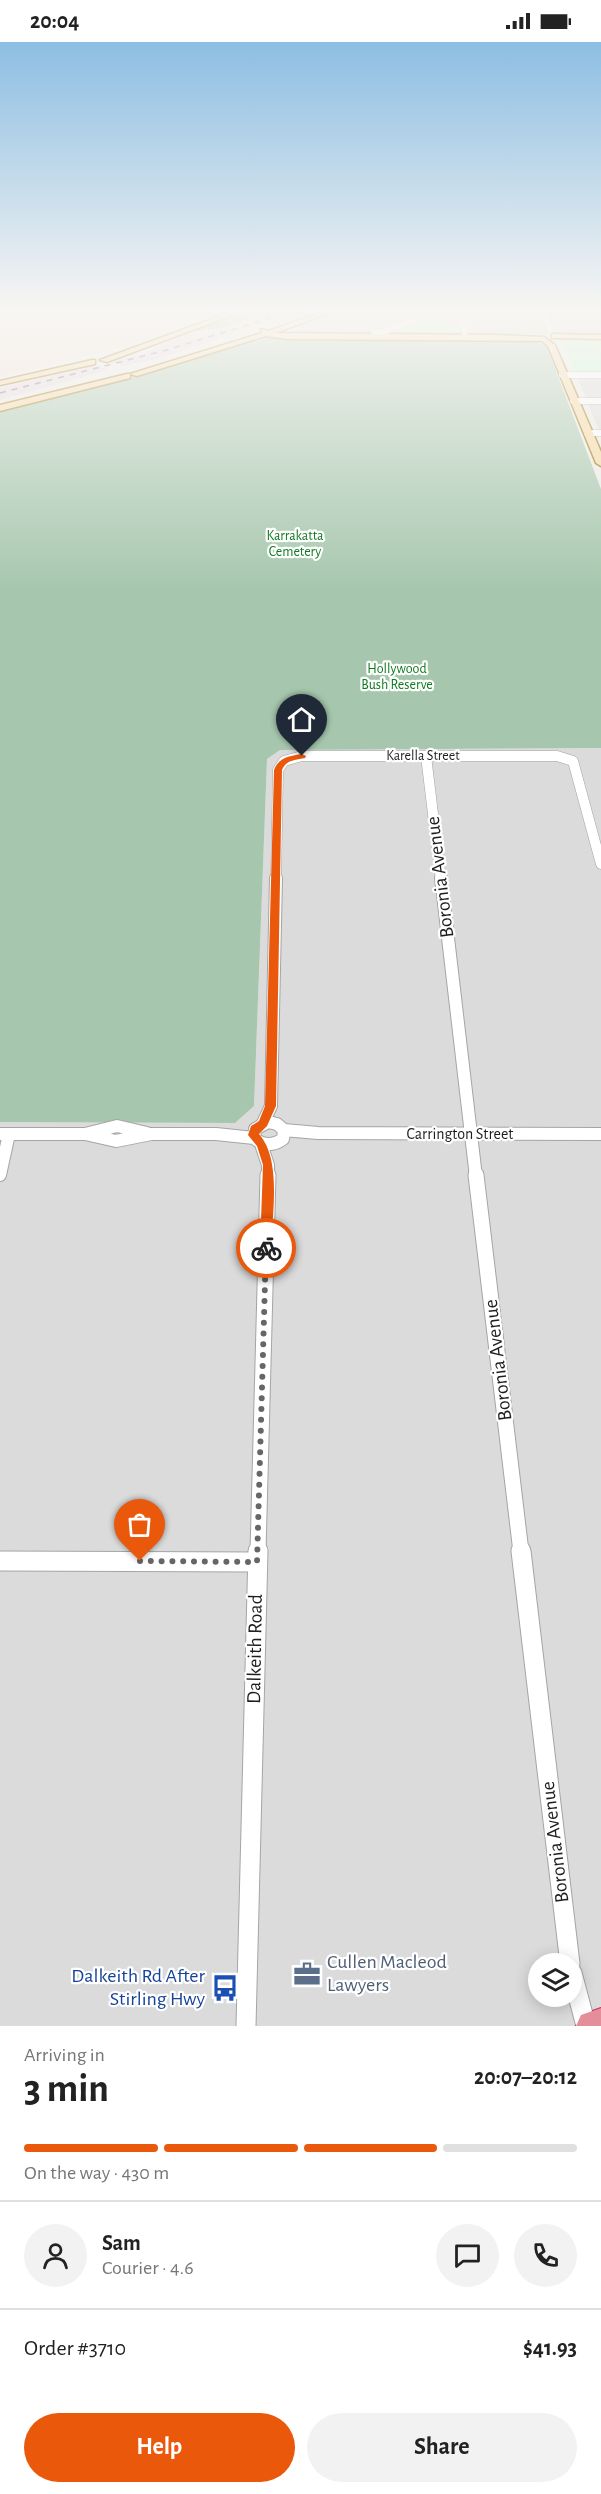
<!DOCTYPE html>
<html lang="en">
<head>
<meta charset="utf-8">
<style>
	:root { --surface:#fff; --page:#f2f2f2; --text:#222; --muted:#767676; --line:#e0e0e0; --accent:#ea580c }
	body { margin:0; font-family:"Alegreya Sans",sans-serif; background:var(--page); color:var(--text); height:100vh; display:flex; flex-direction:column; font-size:22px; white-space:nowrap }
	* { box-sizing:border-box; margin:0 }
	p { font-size:20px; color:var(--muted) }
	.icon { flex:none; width:33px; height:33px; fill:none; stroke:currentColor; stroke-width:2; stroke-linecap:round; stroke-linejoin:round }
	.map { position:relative; height:1984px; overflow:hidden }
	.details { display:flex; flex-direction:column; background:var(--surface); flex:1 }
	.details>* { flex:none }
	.fabs { position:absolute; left:528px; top:1911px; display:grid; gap:12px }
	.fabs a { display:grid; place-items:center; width:54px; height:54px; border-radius:50%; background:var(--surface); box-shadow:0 3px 15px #0003; font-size:30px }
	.pin { position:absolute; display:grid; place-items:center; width:51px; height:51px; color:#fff; margin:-62px -26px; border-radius:50% 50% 50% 0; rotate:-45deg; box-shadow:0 0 6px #0007 }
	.pin .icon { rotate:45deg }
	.courier { position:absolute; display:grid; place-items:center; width:60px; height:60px; margin:-30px; border:4px solid #ea580c; border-radius:50%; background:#fff; color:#222; box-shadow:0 2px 8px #0007 }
	.overview em { font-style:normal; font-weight:600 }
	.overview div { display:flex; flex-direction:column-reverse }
	.overview { display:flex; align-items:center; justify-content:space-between; height:102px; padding:0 24px }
	h1 { font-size:39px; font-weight:600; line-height:45px }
	.bar { display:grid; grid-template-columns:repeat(4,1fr); gap:9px 6px; align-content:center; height:72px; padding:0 24px }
	.bar i { height:8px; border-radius:4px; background:var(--line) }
	.bar .active { background:var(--accent) }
	.bar p { grid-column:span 4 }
	.line { display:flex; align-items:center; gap:15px; padding:0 24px; border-top:2px solid var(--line) }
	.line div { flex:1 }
	.round { display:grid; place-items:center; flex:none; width:63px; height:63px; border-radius:32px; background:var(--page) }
	.cta { display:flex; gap:12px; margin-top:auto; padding:12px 24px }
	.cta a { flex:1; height:69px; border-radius:36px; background:var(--accent); color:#fff; font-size:24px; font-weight:600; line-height:69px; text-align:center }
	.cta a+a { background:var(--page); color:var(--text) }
	.status { display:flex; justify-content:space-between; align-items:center; height:42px; padding:0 30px; background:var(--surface); direction:ltr }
	.status svg { height:16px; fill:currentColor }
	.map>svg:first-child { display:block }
	.residential { fill:#dcdbdb; fill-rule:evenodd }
	.industrial { fill:#e8d7e4 }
	.military { fill:#f0e0d8 }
	.forest { fill:#a6cd9a }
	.cemetery { fill:#a6c7ae }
	.park { fill:#c3f8cb }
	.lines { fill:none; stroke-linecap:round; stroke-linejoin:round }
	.minor-far4-casing { stroke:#a5a5a5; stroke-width:7 }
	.minor-far3-casing { stroke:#a5a5a5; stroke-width:11 }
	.minor-far2-casing { stroke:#a5a5a5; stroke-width:14 }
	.minor-far1-casing { stroke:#a5a5a5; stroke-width:17 }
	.minor-casing { stroke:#a5a5a5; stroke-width:21 }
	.major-casing { stroke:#956e04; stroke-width:3 }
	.highway-casing { stroke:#d62959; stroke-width:2 }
	.minor-far4 { stroke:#fff; stroke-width:6 }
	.minor-far3 { stroke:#fff; stroke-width:10 }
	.minor-far2 { stroke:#fff; stroke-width:12 }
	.minor-far1 { stroke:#fff; stroke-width:15 }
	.minor { stroke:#fff; stroke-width:19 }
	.major { fill:#f9d89f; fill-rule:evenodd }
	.highway { fill:#e48e99; fill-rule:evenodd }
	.rail { stroke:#6c6c6c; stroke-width:1.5; stroke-dasharray:6 6; stroke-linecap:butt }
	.route { fill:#ea580c }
	.done { stroke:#676664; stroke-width:6; stroke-dasharray:0 10.8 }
	.labels { text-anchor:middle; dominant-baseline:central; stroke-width:4.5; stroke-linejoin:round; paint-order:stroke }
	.far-park-label { font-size:14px; fill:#0e7a1f; stroke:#fff }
	.far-street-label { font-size:14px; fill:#1e1e1e; stroke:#fff }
	.street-label { font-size:16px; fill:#1e1e1e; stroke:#fff }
	.near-street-label { font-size:20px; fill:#1e1e1e; stroke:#fff }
	.near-service-label { font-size:20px; fill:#4e5e75; stroke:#fff; text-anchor:start }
	.near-transit-label { font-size:20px; fill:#164399; stroke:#fff; text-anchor:end }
</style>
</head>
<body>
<div class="status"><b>20:04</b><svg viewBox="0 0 49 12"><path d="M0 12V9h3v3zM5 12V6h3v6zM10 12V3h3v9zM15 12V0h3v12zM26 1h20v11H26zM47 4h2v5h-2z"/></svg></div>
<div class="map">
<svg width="601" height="1984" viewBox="0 0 601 1984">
	<rect width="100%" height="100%" fill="#efece5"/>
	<!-- residential -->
	<path class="residential" d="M339 270H422L367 292 306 291 290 289Z
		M468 270H601V292H479L474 290Z
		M577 335H601V388H599Z
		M601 706V1984H0V1080L235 1081 254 1064 267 717 280 708ZM538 1922H572V1954H538Z"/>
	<!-- industrial -->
	<path class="industrial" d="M275 270H295L161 316 123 324 112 320 144 311 186 292 223 286Z
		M98 323 108 328 0 358V346Z"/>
	<!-- military -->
	<path class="military" d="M0 270H89L186 283 129 303 0 335Z"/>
	<!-- forest -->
	<path class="forest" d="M245 270H255L247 273 256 275 221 286 190 290Z"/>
	<!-- cemetery -->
	<path class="cemetery" d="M267 296 528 298 546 303 601 447V706L280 708 267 717 254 1064 235 1081 0 1080V369L133 335Z"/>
	<!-- park -->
	<path class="park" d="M438 270H456L462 292H387Z
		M566 298H601V331L575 330 563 300Z"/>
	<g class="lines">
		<defs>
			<path id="minor-far4" d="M459 270 466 295
				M543 270 550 288
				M374 290H384L433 270
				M562 333H601
				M573 359H601
				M587 391H601"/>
			<path id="minor-far3" d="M426 714 441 838
				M276 838 278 728 284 719 302 714H557L573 719 601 822"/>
			<path id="minor-far2" d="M441 836 476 1135
				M268 1080 277 1082 284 1088 283 1097C273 1104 263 1104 254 1096L255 1087Z
				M263 1081 271 1064 276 836
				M284 1088 318 1091 601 1092
				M0 1092H85L117 1084 147 1091
				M85 1092 116 1099 151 1092H216L254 1096
				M261 1102 268 1123V1135
				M0 1133 9 1092"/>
			<path id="minor-far1" d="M476 1133 521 1510
				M258 1510 268 1133"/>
			<path id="minor" d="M521 1509 570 1922
				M0 1519 257 1520
				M572 1931 586 1984
				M246 1984 258 1509"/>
			<path id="major" d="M231 270H241L107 320 100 318Z
				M322 270H332L275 291 498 293 544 295 555 303 601 410V424L596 421 548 304 542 299 287 297 266 294 137 334 130 332 262 291 261 287 268 289Z
				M552 292 601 293V297L555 296H552Z
				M92 318H95V322L0 343V339Z
				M127 332H130V336L0 369V363Z"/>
			<path id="highway" d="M601 1966V1984H576L581 1973Z"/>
		</defs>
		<!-- minor-far4 casing -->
		<use href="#minor-far4" class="minor-far4-casing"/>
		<!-- minor-far3 casing -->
		<use href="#minor-far3" class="minor-far3-casing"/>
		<!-- minor-far2 casing -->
		<use href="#minor-far2" class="minor-far2-casing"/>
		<!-- minor-far1 casing -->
		<use href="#minor-far1" class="minor-far1-casing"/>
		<!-- minor casing -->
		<use href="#minor" class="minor-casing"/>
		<!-- major casing -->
		<use href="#major" class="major-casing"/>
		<!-- highway casing -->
		<use href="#highway" class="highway-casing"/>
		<!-- minor-far4 -->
		<use href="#minor-far4" class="minor-far4"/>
		<!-- minor-far3 -->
		<use href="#minor-far3" class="minor-far3"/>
		<!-- minor-far2 -->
		<use href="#minor-far2" class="minor-far2"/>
		<!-- minor-far1 -->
		<use href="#minor-far1" class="minor-far1"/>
		<!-- minor -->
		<use href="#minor" class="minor"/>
		<!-- major -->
		<use href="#major" class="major"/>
		<!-- highway -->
		<use href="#highway" class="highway"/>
		<!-- rail -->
		<path class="rail" d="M0 351 170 307 289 270"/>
	</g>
	<!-- sky -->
	<linearGradient id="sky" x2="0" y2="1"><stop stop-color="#8dbee3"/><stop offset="0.49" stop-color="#f8f6f3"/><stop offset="1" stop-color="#f8f6f3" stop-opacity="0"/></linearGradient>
	<rect width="601" height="548" fill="url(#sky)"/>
	<!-- route -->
	<path class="route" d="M302 712 306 714 305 716C295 718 286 718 282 728L276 1064 267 1084 259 1092C282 1118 272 1173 271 1206L266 1211 260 1206 263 1123 257 1104 248 1093 251 1084 259 1079 265 1064 274 728C279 715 290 714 302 712Z"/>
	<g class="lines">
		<!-- done -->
		<path class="done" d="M140 1519 257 1520 266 1206"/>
	</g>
	<!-- icons -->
	<defs>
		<symbol id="office-bare" viewBox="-9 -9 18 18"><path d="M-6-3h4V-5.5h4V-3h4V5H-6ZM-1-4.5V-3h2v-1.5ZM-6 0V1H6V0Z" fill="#5c6f8a" stroke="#fff" stroke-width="2.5" paint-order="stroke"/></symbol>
		<symbol id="bus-bare" viewBox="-9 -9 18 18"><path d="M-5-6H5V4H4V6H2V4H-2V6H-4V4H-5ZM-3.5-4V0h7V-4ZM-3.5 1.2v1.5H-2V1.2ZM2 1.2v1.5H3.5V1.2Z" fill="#1a4fb4" stroke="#fff" stroke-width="2.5" paint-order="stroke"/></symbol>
	</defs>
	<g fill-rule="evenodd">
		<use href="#office-bare" x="288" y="1913" width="38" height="38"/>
		<use href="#bus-bare" x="206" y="1927" width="38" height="38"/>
	</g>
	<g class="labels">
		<!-- far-park labels -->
		<g class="far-park-label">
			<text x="295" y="494">Karrakatta<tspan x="295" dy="16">Cemetery</tspan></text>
			<text x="397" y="627">Hollywood<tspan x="397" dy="16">Bush Reserve</tspan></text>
		</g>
		<!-- far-street labels -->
		<g class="far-street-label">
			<text x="423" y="714">Karella Street</text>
		</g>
		<!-- street labels -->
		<g class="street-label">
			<text x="460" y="1092">Carrington Street</text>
		</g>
		<!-- near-street labels -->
		<g class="near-street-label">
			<text transform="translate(440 835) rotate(-97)">Boronia Avenue</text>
			<text transform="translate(498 1318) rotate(-97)">Boronia Avenue</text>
			<text transform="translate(255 1607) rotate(-89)">Dalkeith Road</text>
			<text transform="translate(555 1800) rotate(-97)">Boronia Avenue</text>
		</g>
		<!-- near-service labels -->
		<g class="near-service-label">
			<text x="327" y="1920">Cullen Macleod<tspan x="327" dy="23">Lawyers</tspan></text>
		</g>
		<!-- near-transit labels -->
		<g class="near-transit-label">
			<text x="205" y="1934">Dalkeith Rd After<tspan x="205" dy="23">Stirling Hwy</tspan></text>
		</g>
	</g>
</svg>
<div class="fabs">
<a><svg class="icon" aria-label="layers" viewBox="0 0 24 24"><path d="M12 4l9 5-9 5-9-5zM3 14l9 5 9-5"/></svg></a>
</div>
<div class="pin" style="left:140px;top:1519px;background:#ea580c"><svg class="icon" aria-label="bag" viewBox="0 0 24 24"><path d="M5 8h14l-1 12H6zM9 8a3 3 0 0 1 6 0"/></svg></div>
<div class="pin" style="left:302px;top:714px;background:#1f2937"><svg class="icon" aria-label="home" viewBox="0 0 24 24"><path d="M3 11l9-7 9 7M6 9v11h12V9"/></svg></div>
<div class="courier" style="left:266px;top:1206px"><svg class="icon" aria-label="bike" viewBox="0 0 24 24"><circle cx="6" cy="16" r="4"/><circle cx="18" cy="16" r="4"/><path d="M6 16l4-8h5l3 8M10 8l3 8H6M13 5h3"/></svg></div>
</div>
<section class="details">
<div class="overview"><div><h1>3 min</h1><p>Arriving in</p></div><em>20:07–20:12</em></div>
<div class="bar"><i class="active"></i><i class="active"></i><i class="active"></i><i></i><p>On the way · 430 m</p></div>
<div class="line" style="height:108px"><a class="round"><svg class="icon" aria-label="person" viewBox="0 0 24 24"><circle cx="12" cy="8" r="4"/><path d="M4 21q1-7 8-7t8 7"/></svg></a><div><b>Sam</b><p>Courier · 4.6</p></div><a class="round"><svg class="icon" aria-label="chat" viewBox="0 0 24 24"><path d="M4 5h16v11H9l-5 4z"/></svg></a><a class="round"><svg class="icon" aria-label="phone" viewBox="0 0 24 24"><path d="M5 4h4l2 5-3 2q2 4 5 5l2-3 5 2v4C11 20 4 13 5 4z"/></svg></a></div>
<div class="line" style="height:78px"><div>Order #3710</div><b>$41.93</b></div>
<div class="cta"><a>Help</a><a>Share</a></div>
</section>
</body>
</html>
